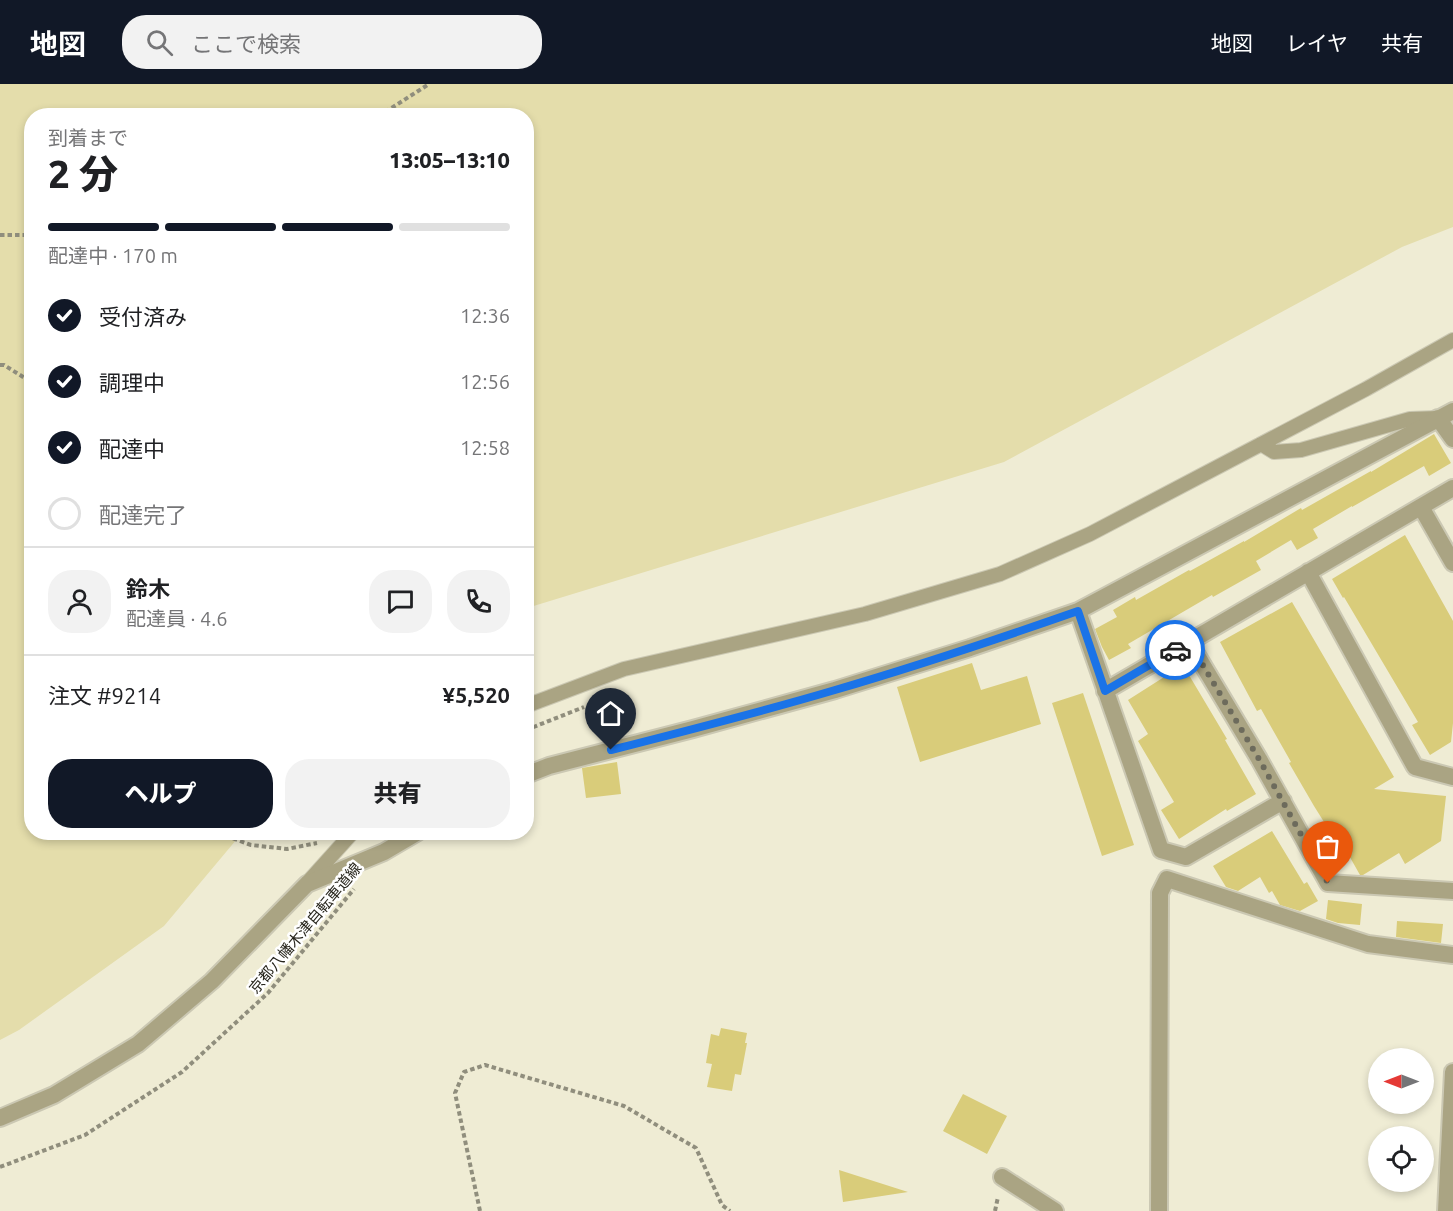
<!DOCTYPE html>
<html lang="ja">
<head>
<meta charset="utf-8">
<style>
	:root { --surface:#fff; --page:#f2f2f2; --text:#202124; --muted:#757577; --line:#e0e0e0; --accent:#111827 }
	body { margin:0; font-family:Ubuntu,"Noto Sans JP",sans-serif; background:var(--page); color:var(--text); height:100vh; display:flex; flex-direction:column; font-size:22px; white-space:nowrap }
	* { box-sizing:border-box; margin:0 }
	p { font-size:20px; color:var(--muted) }
	.icon { flex:none; width:33px; height:33px; fill:none; stroke:currentColor; stroke-width:2; stroke-linecap:round; stroke-linejoin:round }
	.map { position:relative; flex:1; overflow:hidden }
	.sheet { position:absolute; left:24px; top:24px; width:510px; height:732px; display:flex; flex-direction:column; background:var(--surface); border-radius:24px; box-shadow:0 3px 9px #0003 }
	.sheet>* { flex:none }
	.needle { width:39px; rotate:270deg }
	.fabs { position:absolute; left:1368px; top:964px; display:grid; gap:12px }
	.fabs a { display:grid; place-items:center; width:66px; height:66px; border-radius:50%; background:var(--surface); box-shadow:0 3px 9px #0003; font-size:30px }
	.pin { position:absolute; display:grid; place-items:center; width:51px; height:51px; color:#fff; margin:-62px -26px; border-radius:50% 50% 50% 0; rotate:-45deg; box-shadow:0 0 6px #0007 }
	.pin .icon { rotate:45deg }
	.courier { position:absolute; display:grid; place-items:center; width:60px; height:60px; margin:-30px; border:4px solid #1a73e8; border-radius:50%; background:#fff; color:#222; box-shadow:0 2px 8px #0007 }
	.headline em { font-style:normal; font-weight:800 }
	.headline div { display:flex; flex-direction:column-reverse }
	.headline { display:flex; align-items:center; justify-content:space-between; height:102px; padding:0 24px }
	h1 { font-size:39px; font-weight:800; line-height:45px }
	.bar { display:grid; grid-template-columns:repeat(4,1fr); gap:9px 6px; align-content:center; height:72px; padding:0 24px }
	.bar i { height:8px; border-radius:4px; background:var(--line) }
	.bar .selected { background:var(--accent) }
	.bar p { grid-column:span 4 }
	.line { display:flex; align-items:center; gap:15px; padding:0 24px; border-top:2px solid var(--line) }
	.line div { flex:1 }
	.round { display:grid; place-items:center; flex:none; width:63px; height:63px; border-radius:24px; background:var(--page) }
	ol { padding:0 24px; list-style:none }
	li { display:flex; align-items:center; gap:18px; height:66px }
	li p { margin-inline-start:auto }
	li .icon { padding:6px; border-radius:50%; background:var(--accent); color:#fff; stroke-width:4 }
	li:last-child { color:var(--muted) }
	li i { width:33px; height:33px; border:3px solid var(--line); border-radius:50% }
	.primary-button { display:flex; gap:12px; margin-top:auto; padding:12px 24px }
	.primary-button a { flex:1; height:69px; border-radius:24px; background:var(--accent); color:#fff; font-size:24px; font-weight:800; line-height:69px; text-align:center }
	.primary-button a+a { background:var(--page); color:var(--text) }
	header { display:flex; align-items:center; gap:36px; box-sizing:border-box; height:84px; padding:0 30px; background:var(--accent); color:#fff }
	header strong { font-size:28px }
	nav { display:flex; gap:33px; margin-inline-start:auto; font-size:21px }
	.search { width:420px; height:54px; background:var(--page); display:flex; align-items:center; gap:15px; box-sizing:border-box; padding:0 21px; border-radius:24px; color:var(--muted); font-size:22px }
	.map>svg:first-child { display:block }
	.green { fill:#e4ddab }
	.building { fill:#d9cc7a }
	.lines { fill:none; stroke-linecap:round; stroke-linejoin:round }
	.service-casing { stroke:#cbc8b3; stroke-width:16 }
	.minor-casing { stroke:#cbc8b3; stroke-width:20 }
	.tertiary-casing { stroke:#cbc8b3; stroke-width:20 }
	.path { stroke:#908e7d; stroke-width:4; stroke-dasharray:4.5 3; stroke-linecap:butt }
	.service { stroke:#aaa483; stroke-width:14 }
	.minor { stroke:#aaa483; stroke-width:16 }
	.tertiary { stroke:#aaa483; stroke-width:16 }
	.done { stroke:#6d6b5c; stroke-width:6; stroke-dasharray:0 10.8 }
	.route { stroke:#1a73e8; stroke-width:8 }
	.labels { text-anchor:middle; dominant-baseline:central; stroke-width:5; stroke-linejoin:round; paint-order:stroke }
	.street-label { font-size:15px; fill:#27251c; stroke:#fff }
</style>
</head>
<body>
<header>
<strong>地図</strong>
<div class="search"><svg class="icon" aria-label="search" viewBox="0 0 24 24"><circle cx="10" cy="10" r="6"/><path d="M15 15l6 6"/></svg>ここで検索</div>
<nav><a>地図</a><a>レイヤ</a><a>共有</a></nav>
</header>
<div class="map">
<svg width="1453" height="1127" viewBox="0 0 1453 1127">
	<rect width="100%" height="100%" fill="#efecd4"/>
	<!-- green -->
	<path class="green" d="M0 0H1453V143L1402 163 1004 378 527 524 526 32H32V748L242 749 164 842 19 946 0 956Z"/>
	<!-- building -->
	<path class="building" d="M1434 350 1451 379 1429 392 1424 382 1352 423V422L1313 445 1318 454 1297 466 1291 456 1256 477 1261 486 1213 513 1212 511 1128 560 1131 564 1109 576 1102 563 1095 545 1117 533 1113 526 1135 513 1136 516 1189 486 1190 487 1244 457V458L1301 424 1302 426 1371 387V388Z
		M1405 451 1453 537V639L1451 658 1430 671 1412 641 1418 638 1344 513 1343 514 1332 495Z
		M1292 518 1394 693 1374 705 1446 712 1441 757 1405 780 1399 769 1363 791H1360L1347 768 1344 770 1314 722 1289 679 1291 678 1261 625 1257 627 1220 558Z
		M972 579 981 606 1027 592 1041 640 920 678 897 603Z
		M1183 581 1227 655 1225 656 1256 710 1227 727 1226 725 1179 755 1161 726 1174 718 1138 657 1148 650 1128 616Z
		M1083 609 1134 761 1102 772 1052 619Z
		M617 678 621 710 586 714 582 684Z
		M1272 747 1304 800 1307 798 1318 817 1300 827 1280 821 1272 807 1269 809 1260 793 1238 807 1226 803 1213 782Z
		M1328 816 1362 820 1360 841 1338 839 1326 835Z
		M1397 837 1443 840 1441 859 1396 853Z
		M721 944 747 949 745 959H747L741 991 735 990 732 1007 707 1003 712 980 706 979 711 950 719 952Z
		M963 1010 1007 1032 987 1070 943 1047Z
		M839 1086 908 1108 843 1118Z"/>
	<g class="lines">
		<defs>
			<path id="service" d="M1261 360 1274 368 1301 366 1410 335 1438 334
				M526 622 624 585 865 530 1000 490 1090 450 1366 305 1453 256
				M308 798 353 748"/>
			<path id="minor" d="M1438 334 1453 355
				M1421 423 1453 479
				M1308 488 1415 683 1453 693
				M1078 527 1161 766 1186 773 1283 717
				M1189 558 1259 675 1328 799 1453 807
				M1105 607 1453 404
				M526 691 549 682 693 645 835 606 970 564 1078 527 1453 327
				M0 1034 54 1011 138 960 212 897 307 800 384 768 418 748
				M1002 1093 1055 1127
				M1159 1127 1160 809 1167 795 1368 860 1453 871"/>
			<path id="tertiary" d="M1446 1127 1453 988"/>
		</defs>
		<!-- service casing -->
		<use href="#service" class="service-casing"/>
		<!-- minor casing -->
		<use href="#minor" class="minor-casing"/>
		<!-- tertiary casing -->
		<use href="#tertiary" class="tertiary-casing"/>
		<!-- path -->
		<path class="path" d="M379 32 429 0
			M0 151H32
			M0 281H4L28 296 32 303
			M526 646 584 623
			M220 748 221 750 251 761 287 765 317 759
			M0 1083 85 1051 182 988 268 909 354 805
			M480 1127 455 1009 464 988 485 981 624 1022 696 1064 722 1121 730 1127
			M995 1127 998 1113"/>
		<!-- service -->
		<use href="#service" class="service"/>
		<!-- minor -->
		<use href="#minor" class="minor"/>
		<!-- tertiary -->
		<use href="#tertiary" class="tertiary"/>
	</g>
	<g class="lines">
		<!-- done -->
		<path class="done" d="M1175 566 1189 558 1259 675 1328 799"/>
		<!-- route -->
		<path class="route" d="M611 666C686 647 761 628 835 606 917 582 998 555 1078 527L1105 607 1175 566"/>
	</g>
	<g class="labels">
		<!-- street labels -->
		<g class="street-label">
			<text transform="translate(305 844) rotate(-50)">京都八幡木津自転車道線</text>
		</g>
	</g>
</svg>
<div class="fabs">
<a><svg class="needle" viewBox="-14 -14 28 28"><path d="M0-13l5 13h-10z" fill="#e53935"/><path d="M0 13l5-13h-10z" fill="#757577"/></svg></a>
<a><svg class="icon" aria-label="locate" viewBox="0 0 24 24"><circle cx="12" cy="12" r="6"/><path d="M12 2v4M12 18v4M2 12h4M18 12h4"/></svg></a>
</div>
<div class="pin" style="left:1328px;top:799px;background:#ea580c"><svg class="icon" aria-label="bag" viewBox="0 0 24 24"><path d="M5 8h14l-1 12H6zM9 8a3 3 0 0 1 6 0"/></svg></div>
<div class="pin" style="left:611px;top:666px;background:#1f2937"><svg class="icon" aria-label="home" viewBox="0 0 24 24"><path d="M3 11l9-7 9 7M6 9v11h12V9"/></svg></div>
<div class="courier" style="left:1175px;top:566px"><svg class="icon" aria-label="car" viewBox="0 0 24 24"><path d="M5 17H2v-5l4-1 3-4h7l3 4 3 1v5h-3M9 17h6M6 11h13"/><circle cx="7" cy="17" r="2"/><circle cx="17" cy="17" r="2"/></svg></div>
<section class="sheet">
<div class="headline"><div><h1>2 分</h1><p>到着まで</p></div><em>13:05–13:10</em></div>
<div class="bar"><i class="selected"></i><i class="selected"></i><i class="selected"></i><i></i><p>配達中 · 170 m</p></div>
<ol>
<li><svg class="icon" aria-label="check" viewBox="0 0 24 24"><path d="M5 12l5 5 9-10"/></svg>受付済み<p>12:36</p></li>
<li><svg class="icon" aria-label="check" viewBox="0 0 24 24"><path d="M5 12l5 5 9-10"/></svg>調理中<p>12:56</p></li>
<li><svg class="icon" aria-label="check" viewBox="0 0 24 24"><path d="M5 12l5 5 9-10"/></svg>配達中<p>12:58</p></li>
<li><i></i>配達完了</li>
</ol>
<div class="line" style="height:108px"><a class="round"><svg class="icon" aria-label="person" viewBox="0 0 24 24"><circle cx="12" cy="8" r="4"/><path d="M4 21q1-7 8-7t8 7"/></svg></a><div><b>鈴木</b><p>配達員 · 4.6</p></div><a class="round"><svg class="icon" aria-label="chat" viewBox="0 0 24 24"><path d="M4 5h16v11H9l-5 4z"/></svg></a><a class="round"><svg class="icon" aria-label="phone" viewBox="0 0 24 24"><path d="M5 4h4l2 5-3 2q2 4 5 5l2-3 5 2v4C11 20 4 13 5 4z"/></svg></a></div>
<div class="line" style="height:78px"><div>注文 #9214</div><b>¥5,520</b></div>
<div class="primary-button"><a>ヘルプ</a><a>共有</a></div>
</section>
</div>
</body>
</html>
